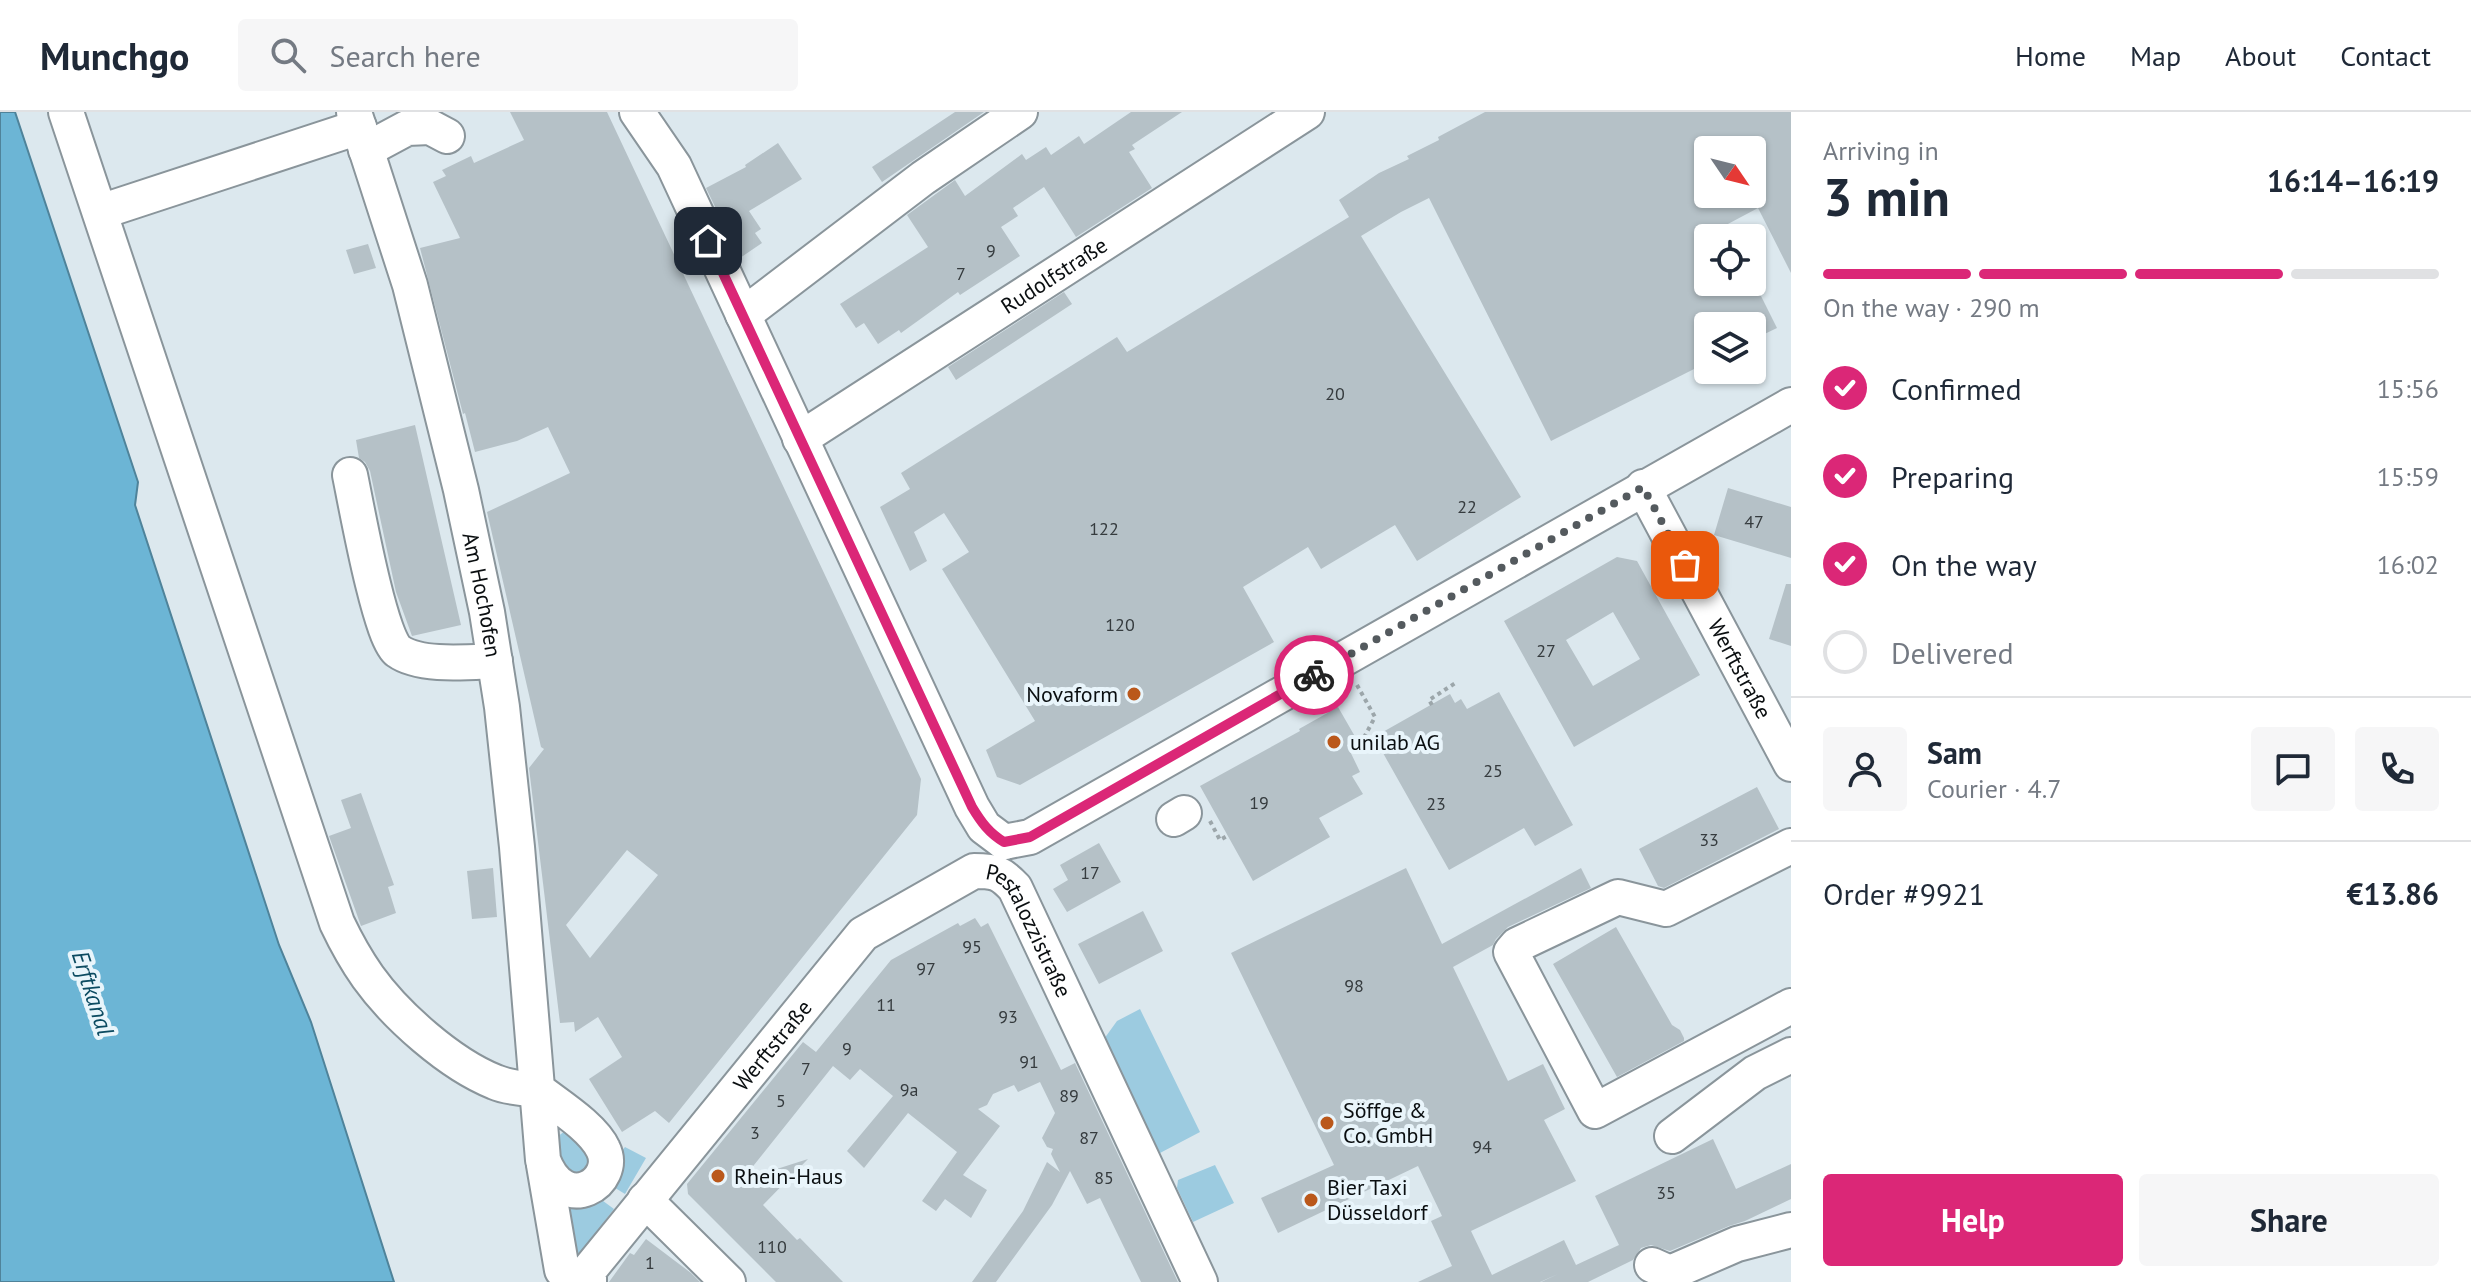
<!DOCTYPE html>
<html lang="en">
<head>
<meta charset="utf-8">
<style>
	:root { --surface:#fff; --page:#f6f6f7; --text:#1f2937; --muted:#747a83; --line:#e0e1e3; --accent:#db2777 }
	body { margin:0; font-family:"PT Sans",sans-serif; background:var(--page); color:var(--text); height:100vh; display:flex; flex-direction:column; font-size:30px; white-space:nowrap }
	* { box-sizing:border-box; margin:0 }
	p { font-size:26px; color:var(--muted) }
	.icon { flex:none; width:44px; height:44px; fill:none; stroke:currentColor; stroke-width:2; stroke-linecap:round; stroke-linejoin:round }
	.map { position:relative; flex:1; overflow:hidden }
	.details { display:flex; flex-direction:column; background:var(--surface); width:680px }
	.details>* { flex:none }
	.needle { width:52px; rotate:125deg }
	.controls { position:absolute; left:1694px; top:24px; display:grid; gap:16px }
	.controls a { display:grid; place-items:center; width:72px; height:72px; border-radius:8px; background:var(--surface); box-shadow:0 2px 6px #0004; font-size:40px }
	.pin { position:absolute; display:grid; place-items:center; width:68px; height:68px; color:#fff; margin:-34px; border-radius:16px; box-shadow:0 4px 12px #0006 }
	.courier { position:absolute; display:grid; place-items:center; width:80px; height:80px; margin:-40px; border:6px solid #db2777; border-radius:50%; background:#fff; color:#222; box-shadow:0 2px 10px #0007 }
	.head em { font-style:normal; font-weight:800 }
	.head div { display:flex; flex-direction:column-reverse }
	.head { display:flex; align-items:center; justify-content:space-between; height:136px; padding:0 32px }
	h1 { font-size:52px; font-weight:800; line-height:60px }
	.bar { display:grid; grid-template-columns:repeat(4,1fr); gap:12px 8px; align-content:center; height:96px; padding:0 32px }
	.bar i { height:10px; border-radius:6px; background:var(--line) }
	.bar .active { background:var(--accent) }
	.bar p { grid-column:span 4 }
	.line { display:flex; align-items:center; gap:20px; padding:0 32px; border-top:2px solid var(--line) }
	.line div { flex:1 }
	.round { display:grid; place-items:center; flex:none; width:84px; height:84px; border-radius:8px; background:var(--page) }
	ol { padding:0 32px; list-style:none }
	li { display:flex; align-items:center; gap:24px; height:88px }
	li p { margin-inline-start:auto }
	li .icon { padding:8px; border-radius:50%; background:var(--accent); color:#fff; stroke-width:4 }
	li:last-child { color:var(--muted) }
	li i { width:44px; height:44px; border:4px solid var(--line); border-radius:50% }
	.action { display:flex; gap:16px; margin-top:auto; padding:16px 32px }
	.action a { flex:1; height:92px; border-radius:8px; background:var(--accent); color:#fff; font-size:32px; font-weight:800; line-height:92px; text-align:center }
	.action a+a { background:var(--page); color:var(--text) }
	header { display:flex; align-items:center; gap:48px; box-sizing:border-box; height:112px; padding:0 40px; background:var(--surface); border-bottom:2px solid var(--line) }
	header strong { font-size:38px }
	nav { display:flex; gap:44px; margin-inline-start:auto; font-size:28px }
	.search { width:560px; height:72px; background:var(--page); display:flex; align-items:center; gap:20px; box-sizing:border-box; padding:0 28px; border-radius:8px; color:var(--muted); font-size:30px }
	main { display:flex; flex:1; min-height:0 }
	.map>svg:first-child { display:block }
	.green { fill:#9ccbe0 }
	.water { fill:#6cb5d5; stroke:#4f839a; stroke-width:2 }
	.building { fill:#b5c1c7; fill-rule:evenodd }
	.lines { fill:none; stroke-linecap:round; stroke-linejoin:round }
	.minor-casing { stroke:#8a959b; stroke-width:38 }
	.path { stroke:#9ca6aa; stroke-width:4; stroke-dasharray:4 4; stroke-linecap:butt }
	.minor { stroke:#fff; stroke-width:34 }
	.done { stroke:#545a5e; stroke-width:8; stroke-dasharray:0 14.4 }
	.route { stroke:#db2777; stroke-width:10 }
	.poi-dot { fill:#ba581b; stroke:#e9f5fb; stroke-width:3 }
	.labels { text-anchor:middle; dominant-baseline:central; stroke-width:8; stroke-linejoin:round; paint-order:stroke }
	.number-label { font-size:18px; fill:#353b3e }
	.street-label { font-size:22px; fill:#0a0e10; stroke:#e9f5fb }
	.poi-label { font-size:22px; fill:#0a0e10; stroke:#e9f5fb; text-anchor:start }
	.water-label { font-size:24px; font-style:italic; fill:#0c4b61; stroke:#e9f5fb }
</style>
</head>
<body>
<header>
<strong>Munchgo</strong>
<div class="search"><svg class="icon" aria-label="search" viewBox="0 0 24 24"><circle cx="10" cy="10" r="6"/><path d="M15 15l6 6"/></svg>Search here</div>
<nav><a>Home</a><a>Map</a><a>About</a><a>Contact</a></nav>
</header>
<main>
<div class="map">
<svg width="1791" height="1170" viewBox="0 0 1791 1170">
	<rect width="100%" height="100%" fill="#dce8ee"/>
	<!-- green -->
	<path class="green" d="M1140 897 1200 1020 1160 1041 1104 927 1117 909Z
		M565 1019 586 1035C591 1057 583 1068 561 1055L557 1025Z
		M625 1035 646 1046 625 1082 612 1074 620 1041Z
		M1215 1053 1234 1091 1193 1110 1177 1076 1178 1068Z
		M599 1086 614 1097 568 1157 559 1091Z"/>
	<!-- water -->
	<path class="water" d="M0 0H15L138 370 135 393 279 833 311 910 394 1170H0Z"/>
	<!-- building -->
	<path class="building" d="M510 0H607L921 667 917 703 669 1011 655 999 622 1020 589 967 622 945 598 905 575 920 574 910 560 911 529 656 544 637 541 635 487 400 570 361 548 315 517 329 475 340 465 301 463 302 420 136 460 126 433 70 446 64 442 58 471 44 474 51 524 28ZM627 738 658 763 590 846 566 813Z
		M955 0H984L882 70 872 55Z
		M1131 0H1182L1132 33 1135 37 1129 40 1152 76 1076 125 1044 75 1013 96 1018 104 1001 115 1020 144 960 183 958 180 901 221 899 218 878 232 864 211 856 216 840 192 928 135 907 103 955 68 965 84 1022 42 1026 48 1046 35 1051 43 1079 24 1084 32Z
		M1485 0H1791V161L1758 96 1726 113 1732 126H1708V170H1754L1777 216 1752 228V214H1708V250L1551 329 1429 86 1401 100 1361 124 1521 385 1417 449 1395 413 1321 457 1308 435 1243 475 1274 530 1020 673 997 665 986 638 1035 609 942 457 969 440 944 401 914 420 927 449 910 459 880 395 910 377 901 361 1117 225 1127 240 1349 105 1339 88 1379 61 1409 47 1407 44 1439 28 1438 25ZM1708 38H1752V82H1708Z
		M778 31 802 67 749 99 761 117 755 121 762 131 740 146 706 76 746 55 745 53Z
		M368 132 376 156 354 162 346 138Z
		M1064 180 1072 192 956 268 948 255Z
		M415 313 461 513 412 524 396 480 370 359 365 350 359 346 356 328Z
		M1728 376 1791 395V446L1714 423Z
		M1617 445 1637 449 1700 563 1574 635 1504 509ZM1613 500 1640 547 1593 574 1566 528Z
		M1786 472H1791V534L1769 527Z
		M1499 580 1573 713 1535 734 1524 716 1449 758 1374 625 1450 582 1455 591 1461 587 1467 597Z
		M1338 595 1357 628 1347 633 1360 660 1352 664 1363 682 1319 706 1330 725 1253 769 1200 674 1300 619 1299 617Z
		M1757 675 1779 717 1664 776 1658 774 1639 737Z
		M361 681 394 773 388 775 396 801 361 814 329 724 351 716 341 688Z
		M1099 731 1121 770 1067 800 1053 777 1068 768 1060 753Z
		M493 756 497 805 472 807 467 759Z
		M1406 756 1442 832 1581 756 1591 776 1508 815 1496 827 1493 833 1453 855 1508 969 1543 952 1565 997 1544 1008 1576 1069 1471 1119 1492 1163 1564 1128 1576 1153 1619 1133 1595 1084 1713 1027 1736 1077 1791 1052V1087L1745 1109 1729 1114 1670 1139 1651 1133 1641 1136 1633 1148 1588 1170H1541L1558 1162 1540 1170H1418L1452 1154 1431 1109 1442 1104 1418 1054 1278 1121 1261 1086 1334 1053 1231 841Z
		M1143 799 1163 839 1099 872 1078 832Z
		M975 806 981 815 988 811 1061 958 1075 951 1178 1170H1141L1100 1086 1087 1092 1070 1059 1052 1093 996 1170H972L1023 1099 1047 1050 1060 1060 1051 1042 1053 1037 1047 1035 1042 1026 1055 1001 1040 970 1018 980 1014 973 993 982 987 993 978 997 1000 1014 963 1063 987 1078 971 1106 945 1087 936 1099 922 1089 957 1040 908 1001 864 1056 847 1039 893 984 860 957 850 968 833 954 742 1068 808 1047 763 1093 797 1128 800 1126 843 1170H776L688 1082 687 1072 803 930 816 940 891 848 958 811 960 814Z
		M1616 815 1672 913 1680 918 1684 926V929L1617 965 1553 852Z
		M646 1127 691 1161 700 1170H609L630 1141 634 1143Z"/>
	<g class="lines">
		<defs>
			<g id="minor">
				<path d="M66 0 337 811C346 830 356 848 368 865 396 904 450 952 495 970 509 976 523 976 538 978"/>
				<path id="s1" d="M354 0 410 173 461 378 487 500 502 595 517 735 543 1048C565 1106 619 1069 603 1037 593 1015 557 993 538 978"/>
				<path d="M637 0 674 54 972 695 984 715 1004 730"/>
				<path d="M366 38 407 16 430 15 447 24"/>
				<path d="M100 100 359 15"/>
				<path d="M743 203 923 66 1020 0"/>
				<path id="s2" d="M800 327 1307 0"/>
				<path d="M350 363C356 392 380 527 398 539 420 555 469 550 495 549"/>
				<path id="s3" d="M1643 375 1791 652"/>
				<path d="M1174 707 1184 701"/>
				<path d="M1004 730 1030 725 1791 293"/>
				<path d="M1791 734 1666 797 1618 785 1517 833 1511 840 1595 999 1791 894"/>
				<path d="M1672 1024 1755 961 1791 943"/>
				<path d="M544 1053 562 1158"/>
				<path d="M645 1088 728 1170"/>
				<path d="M1652 1153 1670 1161 1737 1132 1791 1118"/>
				<path id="s4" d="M589 1170V1158L863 822 974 759C995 759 1000 760 1015 776L1200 1170"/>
			</g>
		</defs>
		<!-- minor casing -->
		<use href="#minor" class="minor-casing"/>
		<!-- path -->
		<path class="path" d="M1357 573 1375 605 1360 633
			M1432 593 1429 588 1457 570
			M1210 709 1220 728 1227 724"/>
		<!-- minor -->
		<use href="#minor" class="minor"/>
	</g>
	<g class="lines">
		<!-- done -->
		<path class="done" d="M1314 563 1643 375 1685 453"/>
		<!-- route -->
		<path class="route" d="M708 129 972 695C981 710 989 721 1004 730L1030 725 1314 563"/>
	</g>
	<!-- markers -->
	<g class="poi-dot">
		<circle cx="1134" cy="582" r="8"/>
		<circle cx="1334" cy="630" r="8"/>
		<circle cx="1327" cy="1011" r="8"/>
		<circle cx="718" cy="1064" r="8"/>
		<circle cx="1311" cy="1088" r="8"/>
	</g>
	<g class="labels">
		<!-- number labels -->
		<g class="number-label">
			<text x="991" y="138">9</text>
			<text x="961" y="161">7</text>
			<text x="1335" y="281">20</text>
			<text x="1467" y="394">22</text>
			<text x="1754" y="409">47</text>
			<text x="1104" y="416">122</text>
			<text x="1120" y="512">120</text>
			<text x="1546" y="538">27</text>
			<text x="1493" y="658">25</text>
			<text x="1259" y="690">19</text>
			<text x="1436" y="691">23</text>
			<text x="1709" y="727">33</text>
			<text x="1090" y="760">17</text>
			<text x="972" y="834">95</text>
			<text x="926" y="856">97</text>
			<text x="1354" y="873">98</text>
			<text x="886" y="892">11</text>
			<text x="1008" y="904">93</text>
			<text x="847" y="936">9</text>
			<text x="1029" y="949">91</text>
			<text x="806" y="956">7</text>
			<text x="909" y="977">9a</text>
			<text x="1069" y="983">89</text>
			<text x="781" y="988">5</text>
			<text x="755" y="1020">3</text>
			<text x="1089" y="1025">87</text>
			<text x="1482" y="1034">94</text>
			<text x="1104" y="1065">85</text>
			<text x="1666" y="1080">35</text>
			<text x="772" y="1134">110</text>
			<text x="650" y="1150">1</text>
		</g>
		<!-- street labels -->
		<g class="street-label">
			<text stroke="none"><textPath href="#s2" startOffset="302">Rudolfstraße</textPath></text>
			<text stroke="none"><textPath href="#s1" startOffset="500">Am Hochofen</textPath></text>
			<text stroke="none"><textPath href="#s3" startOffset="206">Werftstraße</textPath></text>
			<text stroke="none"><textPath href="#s4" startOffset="662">Pestalozzistraße</textPath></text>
			<text stroke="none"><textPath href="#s4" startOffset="302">Werftstraße</textPath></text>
		</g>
		<!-- poi labels -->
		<g class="poi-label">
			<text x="1118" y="582" text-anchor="end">Novaform</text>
			<text x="1350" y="630">unilab AG</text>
			<text x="1343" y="998">Söffge &amp;<tspan x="1343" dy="25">Co. GmbH</tspan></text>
			<text x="734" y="1064">Rhein-Haus</text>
			<text x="1327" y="1075">Bier Taxi<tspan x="1327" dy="25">Düsseldorf</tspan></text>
		</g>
		<!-- water labels -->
		<g class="water-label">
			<text transform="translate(93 881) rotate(72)">Erftkanal</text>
		</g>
	</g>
</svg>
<div class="controls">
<a><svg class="needle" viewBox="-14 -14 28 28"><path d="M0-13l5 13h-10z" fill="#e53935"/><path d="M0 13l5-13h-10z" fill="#747a83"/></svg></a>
<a><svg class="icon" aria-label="locate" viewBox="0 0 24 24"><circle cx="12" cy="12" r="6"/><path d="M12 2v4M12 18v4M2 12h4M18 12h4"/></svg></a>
<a><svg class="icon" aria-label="layers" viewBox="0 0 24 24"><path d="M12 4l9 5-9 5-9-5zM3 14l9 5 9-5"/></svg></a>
</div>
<div class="pin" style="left:1685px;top:453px;background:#ea580c"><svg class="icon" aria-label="bag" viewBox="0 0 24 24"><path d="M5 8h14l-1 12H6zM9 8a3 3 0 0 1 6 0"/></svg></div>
<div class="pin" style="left:708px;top:129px;background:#1f2937"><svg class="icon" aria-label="home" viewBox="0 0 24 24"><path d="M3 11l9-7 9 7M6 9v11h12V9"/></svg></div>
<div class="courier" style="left:1314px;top:563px"><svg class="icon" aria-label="bike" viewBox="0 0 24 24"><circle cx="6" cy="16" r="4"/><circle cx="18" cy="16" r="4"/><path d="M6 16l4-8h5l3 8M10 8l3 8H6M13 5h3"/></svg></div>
</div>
<section class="details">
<div class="head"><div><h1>3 min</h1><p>Arriving in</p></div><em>16:14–16:19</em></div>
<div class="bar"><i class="active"></i><i class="active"></i><i class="active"></i><i></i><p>On the way · 290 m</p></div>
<ol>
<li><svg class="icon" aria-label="check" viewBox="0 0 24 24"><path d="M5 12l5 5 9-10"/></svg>Confirmed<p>15:56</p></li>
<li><svg class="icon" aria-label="check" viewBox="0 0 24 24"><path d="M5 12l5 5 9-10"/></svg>Preparing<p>15:59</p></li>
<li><svg class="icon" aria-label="check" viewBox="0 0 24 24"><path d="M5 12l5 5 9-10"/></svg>On the way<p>16:02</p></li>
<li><i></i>Delivered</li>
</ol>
<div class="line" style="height:144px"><a class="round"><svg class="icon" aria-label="person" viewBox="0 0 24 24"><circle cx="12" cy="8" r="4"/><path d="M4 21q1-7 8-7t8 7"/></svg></a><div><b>Sam</b><p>Courier · 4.7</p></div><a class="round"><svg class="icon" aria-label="chat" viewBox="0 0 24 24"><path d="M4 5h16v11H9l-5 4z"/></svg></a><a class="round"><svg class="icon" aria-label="phone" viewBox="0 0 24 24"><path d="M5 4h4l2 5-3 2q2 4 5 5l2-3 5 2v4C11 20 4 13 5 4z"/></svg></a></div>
<div class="line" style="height:104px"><div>Order #9921</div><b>€13.86</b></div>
<div class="action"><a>Help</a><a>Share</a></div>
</section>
</main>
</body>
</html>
